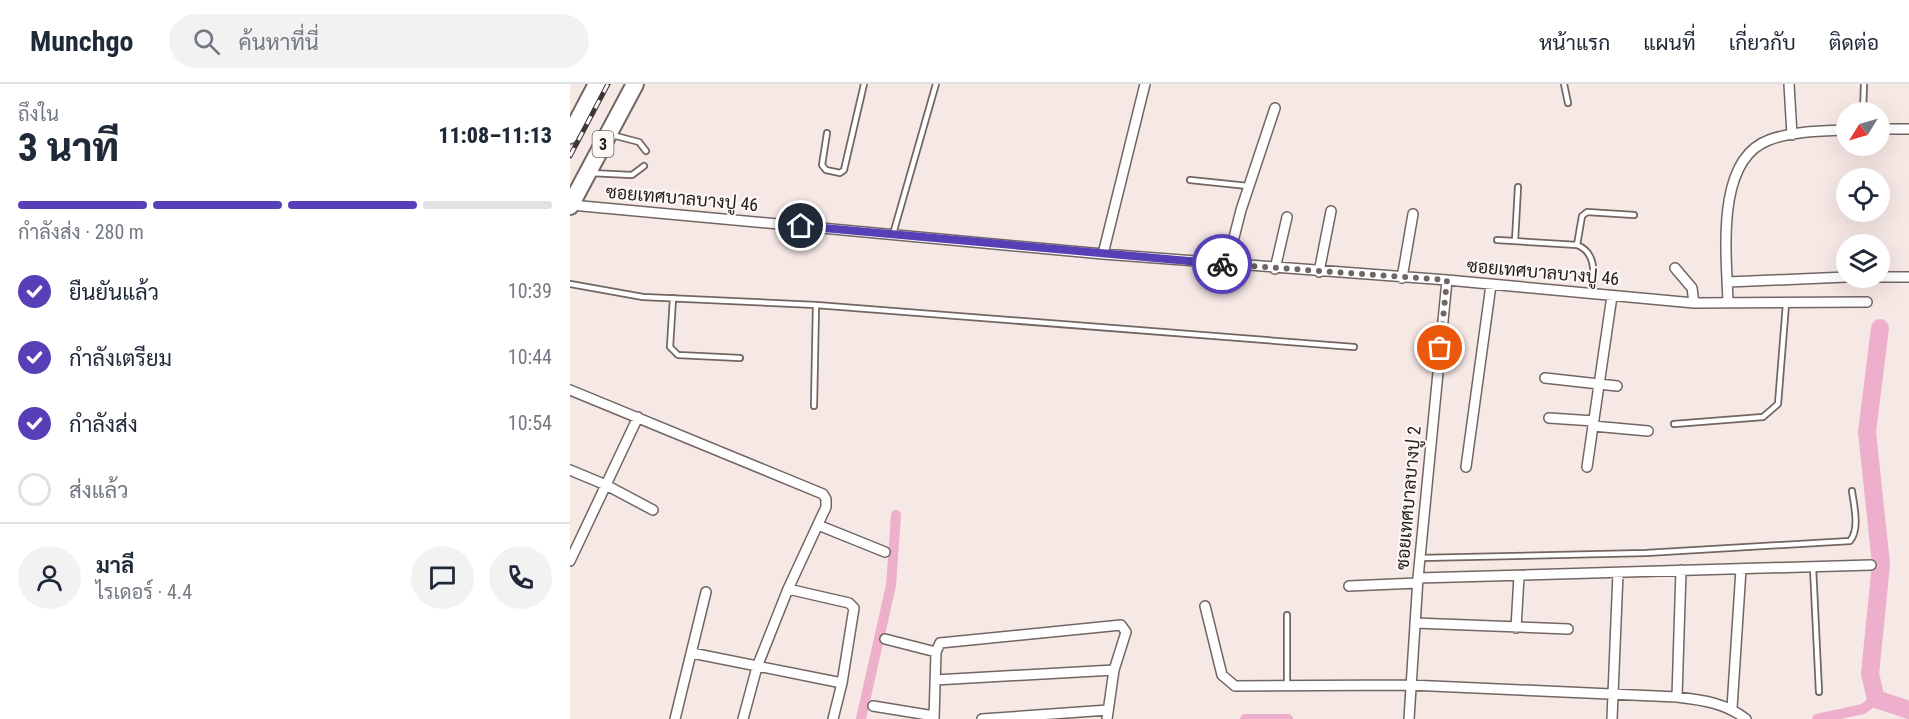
<!DOCTYPE html>
<html lang="th">
<head>
<meta charset="utf-8">
<style>
	:root { --surface:#fff; --page:#f2f2f3; --text:#1f2937; --muted:#747a83; --line:#e0e1e3; --accent:#563fb7 }
	body { margin:0; font-family:"Roboto Condensed",Sarabun,sans-serif; background:var(--page); color:var(--text); height:100vh; display:flex; flex-direction:column; font-size:22px; white-space:nowrap }
	* { box-sizing:border-box; margin:0 }
	p { font-size:20px; color:var(--muted) }
	.icon { flex:none; width:33px; height:33px; fill:none; stroke:currentColor; stroke-width:2; stroke-linecap:round; stroke-linejoin:round }
	.map { position:relative; flex:1; overflow:hidden }
	.side { display:flex; flex-direction:column; background:var(--surface); width:570px }
	.side>* { flex:none }
	.needle { width:39px; rotate:233deg }
	.controls { position:absolute; left:1266px; top:18px; display:grid; gap:12px }
	.controls a { display:grid; place-items:center; width:54px; height:54px; border-radius:50%; background:var(--surface); box-shadow:0 6px 24px #0002; font-size:30px }
	.pin { position:absolute; display:grid; place-items:center; width:51px; height:51px; color:#fff; margin:-26px; border:3px solid #fff; border-radius:50%; box-shadow:0 2px 6px #0007 }
	.courier { position:absolute; display:grid; place-items:center; width:60px; height:60px; margin:-30px; border:4px solid #563fb7; border-radius:50%; background:#fff; color:#222; box-shadow:0 2px 8px #0007 }
	.overview em { font-style:normal; font-weight:800 }
	.overview div { display:flex; flex-direction:column-reverse }
	.overview { display:flex; align-items:center; justify-content:space-between; height:102px; padding:0 18px }
	h1 { font-size:39px; font-weight:800; line-height:45px }
	.bar { display:grid; grid-template-columns:repeat(4,1fr); gap:9px 6px; align-content:center; height:72px; padding:0 18px }
	.bar i { height:8px; border-radius:4px; background:var(--line) }
	.bar .active { background:var(--accent) }
	.bar p { grid-column:span 4 }
	.line { display:flex; align-items:center; gap:15px; padding:0 18px; border-top:2px solid var(--line) }
	.line div { flex:1 }
	.round { display:grid; place-items:center; flex:none; width:63px; height:63px; border-radius:32px; background:var(--page) }
	ol { padding:0 18px; list-style:none }
	li { display:flex; align-items:center; gap:18px; height:66px }
	li p { margin-inline-start:auto }
	li .icon { padding:6px; border-radius:50%; background:var(--accent); color:#fff; stroke-width:4 }
	li:last-child { color:var(--muted) }
	li i { width:33px; height:33px; border:3px solid var(--line); border-radius:50% }
	header { display:flex; align-items:center; gap:36px; box-sizing:border-box; height:84px; padding:0 30px; background:var(--surface); border-bottom:2px solid var(--line) }
	header strong { font-size:28px }
	nav { display:flex; gap:33px; margin-inline-start:auto; font-size:21px }
	.search { width:420px; height:54px; background:var(--page); display:flex; align-items:center; gap:15px; box-sizing:border-box; padding:0 21px; border-radius:33px; color:var(--muted); font-size:22px }
	main { display:flex; flex:1; min-height:0 }
	.map>svg:first-child { display:block }
	.lines { fill:none; stroke-linecap:round; stroke-linejoin:round }
	.canal { stroke:#edafcb; stroke-width:10 }
	.river { stroke:#edafcb; stroke-width:18 }
	.lane-casing { stroke:#726663; stroke-width:8 }
	.street-casing { stroke:#726663; stroke-width:12 }
	.highway-casing { stroke:#726663; stroke-width:20 }
	.lane { stroke:#fff; stroke-width:4.5 }
	.street { stroke:#fff; stroke-width:9 }
	.highway { stroke:#fff; stroke-width:16 }
	.rail-casing { stroke:#3d3735; stroke-width:5 }
	.rail { stroke:#fdf7f6; stroke-width:3; stroke-dasharray:9; stroke-linecap:butt }
	.done { stroke:#6e6664; stroke-width:6; stroke-dasharray:0 10.8 }
	.route { stroke:#563fb7; stroke-width:8 }
	.labels { text-anchor:middle; dominant-baseline:central; stroke-width:4.5; stroke-linejoin:round; paint-order:stroke }
	.shield { fill:#fdf7f6; stroke:#666060; stroke-width:1.5 }
	.shield-label { font-size:16px; font-weight:bold; fill:#25201f }
	.street-label { font-size:18px; fill:#25201f; stroke:#fdf7f6 }
</style>
</head>
<body>
<header>
<strong>Munchgo</strong>
<div class="search"><svg class="icon" aria-label="search" viewBox="0 0 24 24"><circle cx="10" cy="10" r="6"/><path d="M15 15l6 6"/></svg>ค้นหาที่นี่</div>
<nav><a>หน้าแรก</a><a>แผนที่</a><a>เกี่ยวกับ</a><a>ติดต่อ</a></nav>
</header>
<main>
<section class="side">
<div class="overview"><div><h1>3 นาที</h1><p>ถึงใน</p></div><em>11:08–11:13</em></div>
<div class="bar"><i class="active"></i><i class="active"></i><i class="active"></i><i></i><p>กำลังส่ง · 280 m</p></div>
<ol>
<li><svg class="icon" aria-label="check" viewBox="0 0 24 24"><path d="M5 12l5 5 9-10"/></svg>ยืนยันแล้ว<p>10:39</p></li>
<li><svg class="icon" aria-label="check" viewBox="0 0 24 24"><path d="M5 12l5 5 9-10"/></svg>กำลังเตรียม<p>10:44</p></li>
<li><svg class="icon" aria-label="check" viewBox="0 0 24 24"><path d="M5 12l5 5 9-10"/></svg>กำลังส่ง<p>10:54</p></li>
<li><i></i>ส่งแล้ว</li>
</ol>
<div class="line" style="height:108px"><a class="round"><svg class="icon" aria-label="person" viewBox="0 0 24 24"><circle cx="12" cy="8" r="4"/><path d="M4 21q1-7 8-7t8 7"/></svg></a><div><b>มาลี</b><p>ไรเดอร์ · 4.4</p></div><a class="round"><svg class="icon" aria-label="chat" viewBox="0 0 24 24"><path d="M4 5h16v11H9l-5 4z"/></svg></a><a class="round"><svg class="icon" aria-label="phone" viewBox="0 0 24 24"><path d="M5 4h4l2 5-3 2q2 4 5 5l2-3 5 2v4C11 20 4 13 5 4z"/></svg></a></div>
</section>
<div class="map">
<svg width="1339" height="635" viewBox="0 0 1339 635">
	<rect width="100%" height="100%" fill="#f6e8e5"/>
	<g class="lines">
		<!-- canal -->
		<path class="canal" d="M291 635 321 501 326 431
			M675 635H718
			M1247 635 1293 625 1306 615"/>
		<!-- river -->
		<path class="river" d="M1310 244 1297 348 1311 480 1300 590 1306 615 1339 626"/>
		<defs>
			<path id="lane" d="M994 0 998 19
				M1293 28 1294 0
				M257 49 252 81 256 86 270 89 274 86 294 0
				M42 51 69 58 76 67
				M20 89 62 91 74 82
				M620 96 678 102
				M323 150 366 0
				M927 156 1007 161C1028 169 1023 192 1023 211
				M945 157 948 103
				M1007 161 1012 132 1017 128 1064 131
				M0 200 73 213 246 221 784 263
				M103 214 100 263 108 271 170 274
				M244 322 246 221
				M1104 340 1193 333 1208 320 1216 220
				M849 474 1076 469 1280 457C1290 445 1284 422 1282 407
				M1243 483 1249 608
				M717 531V601"/>
			<path id="street" d="M1219 0 1222 51
				M1310 45H1339
				M1 121 533 170 877 196 1124 219 1297 218
				M533 170 575 0
				M657 181 671 126 705 24
				M1105 184 1122 204 1124 219
				M705 185 717 133
				M749 188 761 127
				M1310 193H1339
				M832 194 843 130
				M1158 198 1276 193
				M1158 219C1157 174 1144 76 1199 56 1223 47 1252 47 1276 46
				M975 294 1047 302
				M0 306 253 410 256 415V423L218 505 279 519 284 524 272 599 122 569
				M979 334 1024 337
				M1023 342 1078 347
				M896 383 921 201
				M1017 383 1042 212
				M0 386 36 401 83 426
				M248 441 315 468
				M0 477 68 333
				M848 494 1301 481
				M779 502 847 499
				M635 522 652 591 665 602 840 601 1107 613C1133 616 1155 619 1176 635
				M845 539 998 545
				M946 544 949 492
				M315 555 366 568
				M365 596 544 586
				M1107 613 1111 486
				M303 622 364 632
				M1162 624 1171 485
				M105 635 136 508
				M173 635 187 583 218 505
				M263 635 272 599
				M364 635 366 568 370 559 551 541 556 548 544 586 537 635
				M412 635 538 626
				M839 635 848 494 877 196
				M1042 635 1048 489"/>
			<path id="highway" d="M0 51 27 0
				M0 122 65 0"/>
		</defs>
		<!-- lane casing -->
		<use href="#lane" class="lane-casing"/>
		<!-- street casing -->
		<use href="#street" class="street-casing"/>
		<!-- highway casing -->
		<use href="#highway" class="highway-casing"/>
		<!-- lane -->
		<use href="#lane" class="lane"/>
		<!-- street -->
		<use href="#street" class="street"/>
		<!-- highway -->
		<use href="#highway" class="highway"/>
		<defs>
			<path id="rail" d="M0 72 38 0"/>
		</defs>
		<!-- rail casing -->
		<use href="#rail" class="rail-casing"/>
		<!-- rail -->
		<use href="#rail" class="rail"/>
	</g>
	<g class="lines">
		<!-- done -->
		<path class="done" d="M652 180 877 196 870 264"/>
		<!-- route -->
		<path class="route" d="M231 142 652 180"/>
	</g>
	<g class="labels">
		<!-- shield labels -->
		<rect class="shield" x="22.5" y="47" width="21" height="26" rx="4.5"/>
		<g class="shield-label">
			<text x="33" y="60">3</text>
		</g>
		<!-- street labels -->
		<g class="street-label">
			<text transform="translate(112 114) rotate(5)">ซอยเทศบาลบางปู 46</text>
			<text transform="translate(973 188) rotate(5)">ซอยเทศบาลบางปู 46</text>
			<text transform="translate(838 414) rotate(-85)">ซอยเทศบาลบางปู 2</text>
		</g>
	</g>
</svg>
<div class="controls">
<a><svg class="needle" viewBox="-14 -14 28 28"><path d="M0-13l5 13h-10z" fill="#e53935"/><path d="M0 13l5-13h-10z" fill="#747a83"/></svg></a>
<a><svg class="icon" aria-label="locate" viewBox="0 0 24 24"><circle cx="12" cy="12" r="6"/><path d="M12 2v4M12 18v4M2 12h4M18 12h4"/></svg></a>
<a><svg class="icon" aria-label="layers" viewBox="0 0 24 24"><path d="M12 4l9 5-9 5-9-5zM3 14l9 5 9-5"/></svg></a>
</div>
<div class="pin" style="left:870px;top:264px;background:#ea580c"><svg class="icon" aria-label="bag" viewBox="0 0 24 24"><path d="M5 8h14l-1 12H6zM9 8a3 3 0 0 1 6 0"/></svg></div>
<div class="pin" style="left:231px;top:142px;background:#1f2937"><svg class="icon" aria-label="home" viewBox="0 0 24 24"><path d="M3 11l9-7 9 7M6 9v11h12V9"/></svg></div>
<div class="courier" style="left:652px;top:180px"><svg class="icon" aria-label="bike" viewBox="0 0 24 24"><circle cx="6" cy="16" r="4"/><circle cx="18" cy="16" r="4"/><path d="M6 16l4-8h5l3 8M10 8l3 8H6M13 5h3"/></svg></div>
</div>
</main>
</body>
</html>
